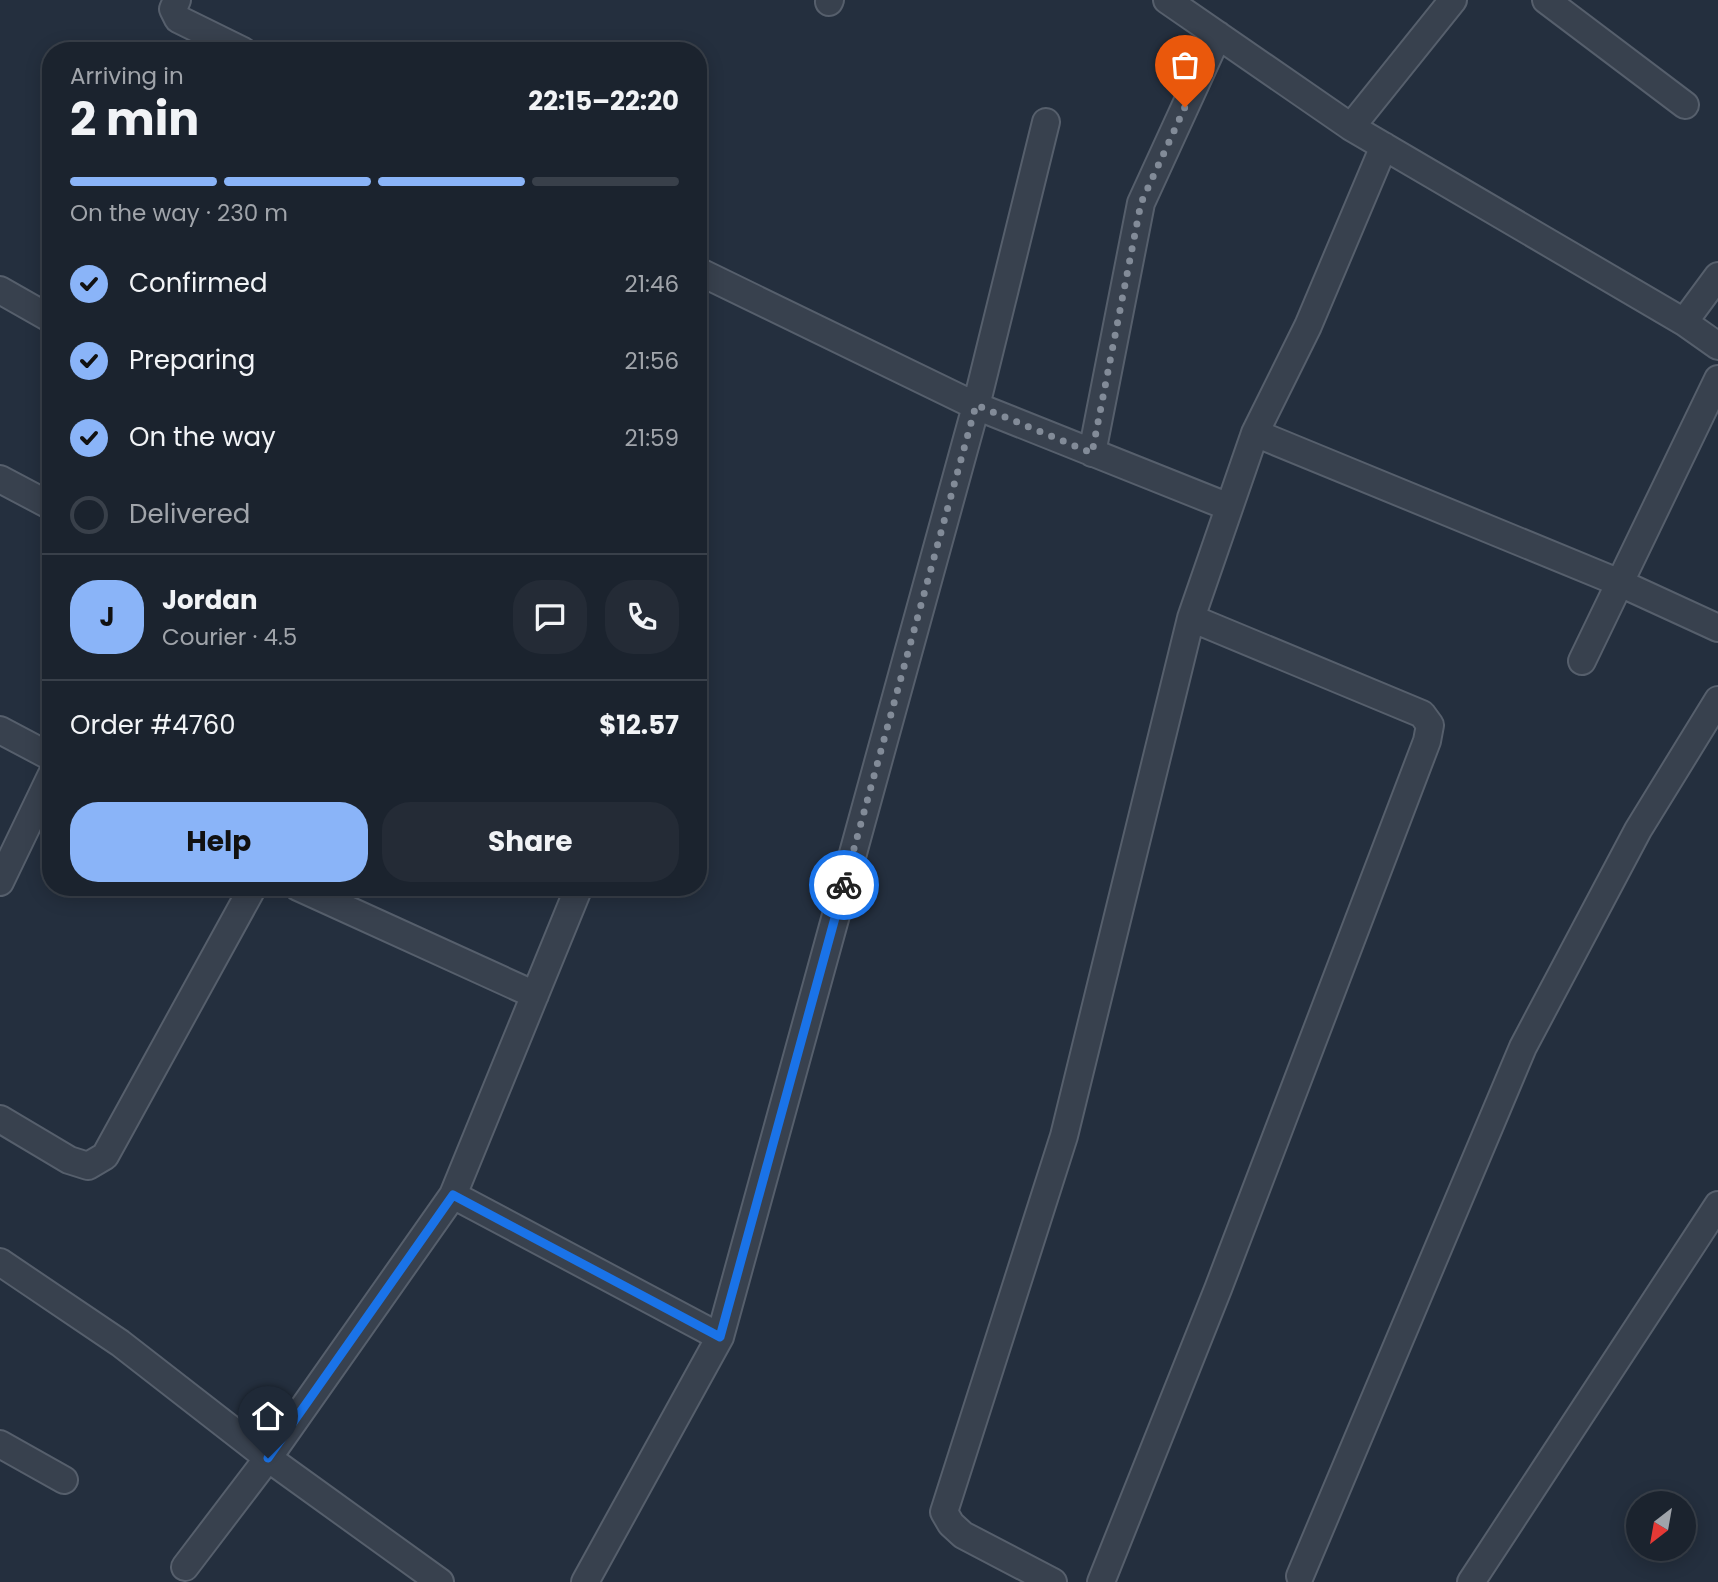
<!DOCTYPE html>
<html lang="en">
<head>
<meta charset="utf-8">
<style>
	:root { --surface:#1b232e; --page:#242b36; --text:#f1f3f6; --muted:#a0a4aa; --line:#39404a; --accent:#8ab4f8 }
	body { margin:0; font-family:Poppins,sans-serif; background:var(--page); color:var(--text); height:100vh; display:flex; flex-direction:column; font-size:26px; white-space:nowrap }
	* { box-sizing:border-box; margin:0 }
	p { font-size:23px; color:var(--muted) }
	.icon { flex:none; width:38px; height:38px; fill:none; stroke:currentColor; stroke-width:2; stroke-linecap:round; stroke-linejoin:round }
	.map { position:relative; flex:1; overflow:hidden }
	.drawer { position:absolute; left:42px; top:42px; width:665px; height:854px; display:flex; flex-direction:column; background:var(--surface); border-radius:28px; box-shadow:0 4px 18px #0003,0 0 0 2px var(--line) }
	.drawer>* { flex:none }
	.needle { width:46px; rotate:211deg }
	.tools { position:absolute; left:1626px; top:1491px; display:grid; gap:14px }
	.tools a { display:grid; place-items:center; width:70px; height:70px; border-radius:50%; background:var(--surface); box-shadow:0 4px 18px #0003,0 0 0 2px var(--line); font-size:35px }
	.pin { position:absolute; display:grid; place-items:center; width:60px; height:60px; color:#fff; margin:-72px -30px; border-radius:50% 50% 50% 0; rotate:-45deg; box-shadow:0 0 7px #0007 }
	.pin .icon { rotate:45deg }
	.courier { position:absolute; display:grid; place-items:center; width:70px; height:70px; margin:-35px; border:5px solid #1a73e8; border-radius:50%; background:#fff; color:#222; box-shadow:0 2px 9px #0007 }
	.head em { font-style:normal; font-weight:700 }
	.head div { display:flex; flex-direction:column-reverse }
	.head { display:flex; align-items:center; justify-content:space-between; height:119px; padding:0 28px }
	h1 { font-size:46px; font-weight:700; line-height:52px }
	.bar { display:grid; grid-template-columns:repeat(4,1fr); gap:10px 7px; align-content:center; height:84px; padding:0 28px }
	.bar i { height:9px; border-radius:5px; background:var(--line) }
	.bar .selected { background:var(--accent) }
	.bar p { grid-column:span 4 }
	.line { display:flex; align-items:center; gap:18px; padding:0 28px; border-top:2px solid var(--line) }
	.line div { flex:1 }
	.round { display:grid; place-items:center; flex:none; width:74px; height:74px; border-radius:28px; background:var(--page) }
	ol { padding:0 28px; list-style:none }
	li { display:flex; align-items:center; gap:21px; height:77px }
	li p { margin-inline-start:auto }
	li .icon { padding:7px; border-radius:50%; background:var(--accent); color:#111; stroke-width:4 }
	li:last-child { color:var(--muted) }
	li i { width:38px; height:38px; border:4px solid var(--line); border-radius:50% }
	.cta { display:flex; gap:14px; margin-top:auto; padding:14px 28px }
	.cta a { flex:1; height:80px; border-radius:28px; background:var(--accent); color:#111; font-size:28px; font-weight:700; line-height:80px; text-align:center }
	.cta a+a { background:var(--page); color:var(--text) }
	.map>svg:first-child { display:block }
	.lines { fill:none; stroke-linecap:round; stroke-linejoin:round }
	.street-casing { stroke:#565f6c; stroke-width:30 }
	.street { stroke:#38414e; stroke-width:26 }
	.done { stroke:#828b98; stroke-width:7; stroke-dasharray:0 12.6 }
	.route { stroke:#1a73e8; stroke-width:9 }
</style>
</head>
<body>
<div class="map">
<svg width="1718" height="1582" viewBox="0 0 1718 1582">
	<rect width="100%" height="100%" fill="#242f3e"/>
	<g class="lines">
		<defs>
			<path id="street" d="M177 0 173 9 178 19 243 51
				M1167 0 1351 127 1684 322 1718 346
				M1546 0 1685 105
				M829 2 830 0
				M1351 127 1453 0
				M698 271 976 406 1229 507
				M0 290 51 319
				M1684 322 1718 276
				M1255 433 1620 583 1718 628
				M1092 453 1141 203 1218 35
				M0 479 51 506
				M1582 661 1718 379
				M0 730 51 757
				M0 882 51 776
				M298 887 535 995
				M0 1119 69 1160 88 1166 105 1156 253 887
				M453 1195 720 1337
				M0 1262 120 1343 268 1458 440 1582
				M0 1444 64 1480
				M185 1567 268 1458 453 1195 579 887
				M1300 1576 1523 1047 1638 830 1718 700
				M585 1582 720 1337 976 406 1046 122
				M1053 1582 963 1535 951 1524 944 1512 1064 1136 1191 618 1255 433 1308 326 1384 146
				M1101 1582 1218 1289 1427 741 1430 725 1422 714 1191 618
				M1471 1582 1718 1205"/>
		</defs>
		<!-- street casing -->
		<use href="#street" class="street-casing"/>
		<!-- street -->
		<use href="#street" class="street"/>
	</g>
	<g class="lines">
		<!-- done -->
		<path class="done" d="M844 885 976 405 1092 453 1141 203 1185 107"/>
		<!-- route -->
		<path class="route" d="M268 1458 453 1195 720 1337 844 885"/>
	</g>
</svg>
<div class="tools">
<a><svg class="needle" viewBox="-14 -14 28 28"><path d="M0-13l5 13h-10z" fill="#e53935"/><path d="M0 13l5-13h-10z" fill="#a0a4aa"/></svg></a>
</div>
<div class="pin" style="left:1185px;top:107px;background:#ea580c"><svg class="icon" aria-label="bag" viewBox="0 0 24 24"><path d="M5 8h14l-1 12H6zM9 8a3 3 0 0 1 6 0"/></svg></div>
<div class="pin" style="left:268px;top:1458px;background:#1f2937"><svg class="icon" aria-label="home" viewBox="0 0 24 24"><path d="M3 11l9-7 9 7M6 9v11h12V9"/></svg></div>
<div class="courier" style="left:844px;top:885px"><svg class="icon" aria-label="bike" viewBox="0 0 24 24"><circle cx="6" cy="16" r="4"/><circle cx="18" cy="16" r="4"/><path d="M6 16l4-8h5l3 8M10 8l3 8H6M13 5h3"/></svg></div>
<section class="drawer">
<div class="head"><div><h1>2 min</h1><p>Arriving in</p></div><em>22:15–22:20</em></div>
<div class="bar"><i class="selected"></i><i class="selected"></i><i class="selected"></i><i></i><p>On the way · 230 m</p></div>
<ol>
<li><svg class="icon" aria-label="check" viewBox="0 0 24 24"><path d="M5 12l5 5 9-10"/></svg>Confirmed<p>21:46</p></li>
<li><svg class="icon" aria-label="check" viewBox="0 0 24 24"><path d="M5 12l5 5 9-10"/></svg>Preparing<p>21:56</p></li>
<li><svg class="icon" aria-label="check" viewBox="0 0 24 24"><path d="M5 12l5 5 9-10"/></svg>On the way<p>21:59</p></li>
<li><i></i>Delivered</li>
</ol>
<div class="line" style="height:126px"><b class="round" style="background:var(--accent);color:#111">J</b><div><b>Jordan</b><p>Courier · 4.5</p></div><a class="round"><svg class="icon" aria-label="chat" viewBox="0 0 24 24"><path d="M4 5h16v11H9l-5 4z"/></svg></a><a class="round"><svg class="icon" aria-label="phone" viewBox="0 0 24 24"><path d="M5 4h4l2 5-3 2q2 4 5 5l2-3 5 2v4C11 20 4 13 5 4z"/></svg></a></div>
<div class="line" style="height:91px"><div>Order #4760</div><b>$12.57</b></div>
<div class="cta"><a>Help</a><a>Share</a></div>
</section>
</div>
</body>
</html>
